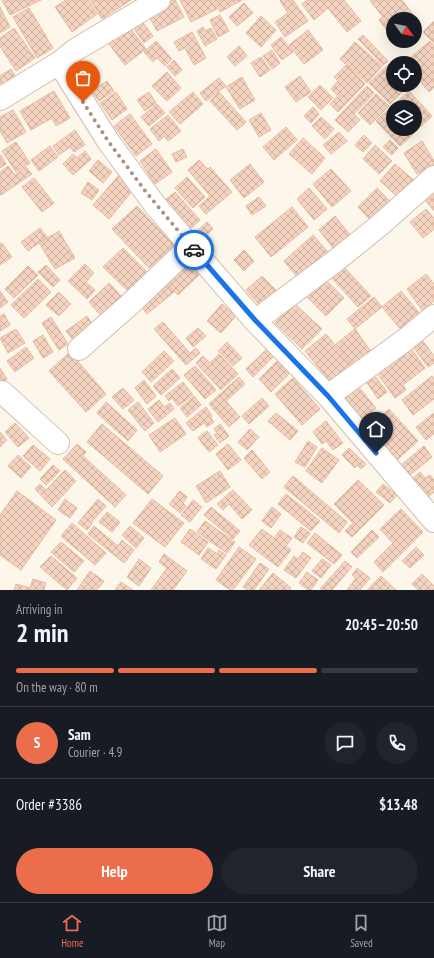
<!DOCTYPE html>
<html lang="en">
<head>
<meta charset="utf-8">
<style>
	:root { --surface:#171b24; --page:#20242c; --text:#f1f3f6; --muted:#9ea1a6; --line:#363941; --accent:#eb6d4b }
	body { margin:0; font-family:"PT Sans Narrow",sans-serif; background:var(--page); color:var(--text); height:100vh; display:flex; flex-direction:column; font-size:15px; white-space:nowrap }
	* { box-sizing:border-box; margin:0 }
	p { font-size:13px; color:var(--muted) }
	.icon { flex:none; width:22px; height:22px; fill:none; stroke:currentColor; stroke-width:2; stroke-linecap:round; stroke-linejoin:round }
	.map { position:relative; height:590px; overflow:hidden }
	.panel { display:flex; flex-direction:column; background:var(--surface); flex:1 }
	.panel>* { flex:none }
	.needle { width:26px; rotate:123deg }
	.buttons { position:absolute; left:386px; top:12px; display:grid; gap:8px }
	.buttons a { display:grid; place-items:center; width:36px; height:36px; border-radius:50%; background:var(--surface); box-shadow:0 4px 16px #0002; font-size:20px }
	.pin { position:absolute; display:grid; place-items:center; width:34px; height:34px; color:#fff; margin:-41px -17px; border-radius:50% 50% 50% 0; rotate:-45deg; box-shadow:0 0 4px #0007 }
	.pin .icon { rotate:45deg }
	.courier { position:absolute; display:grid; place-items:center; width:40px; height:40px; margin:-20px; border:3px solid #1a73e8; border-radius:50%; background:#fff; color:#222; box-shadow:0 1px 5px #0007 }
	.head em { font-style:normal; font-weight:600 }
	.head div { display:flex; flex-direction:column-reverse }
	.head { display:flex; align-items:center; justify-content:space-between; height:68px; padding:0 16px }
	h1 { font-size:26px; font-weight:600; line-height:30px }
	.bar { display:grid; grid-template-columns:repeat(4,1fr); gap:6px 4px; align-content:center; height:48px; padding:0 16px }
	.bar i { height:5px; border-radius:3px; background:var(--line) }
	.bar .selected { background:var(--accent) }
	.bar p { grid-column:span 4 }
	.line { display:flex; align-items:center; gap:10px; padding:0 16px; border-top:1px solid var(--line) }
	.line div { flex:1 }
	.round { display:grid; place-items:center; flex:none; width:42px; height:42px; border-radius:21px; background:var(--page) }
	.action { display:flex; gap:8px; margin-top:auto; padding:8px 16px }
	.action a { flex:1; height:46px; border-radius:24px; background:var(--accent); color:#fff; font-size:16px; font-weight:600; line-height:46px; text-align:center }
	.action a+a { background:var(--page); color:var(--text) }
	.dock { display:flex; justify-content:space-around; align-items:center; height:56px; border-top:1px solid var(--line); background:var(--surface); font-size:11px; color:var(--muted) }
	.dock a { display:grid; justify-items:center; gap:2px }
	.dock .selected { color:var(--accent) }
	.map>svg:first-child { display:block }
	.building { fill:url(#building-cross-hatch); stroke:#e8bba0 }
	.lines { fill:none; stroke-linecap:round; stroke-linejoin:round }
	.minor-casing { stroke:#d2beae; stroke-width:24 }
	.minor { stroke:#fff; stroke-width:22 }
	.done { stroke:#a89283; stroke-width:4; stroke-dasharray:0 7.2 }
	.route { stroke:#1a73e8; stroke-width:5 }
</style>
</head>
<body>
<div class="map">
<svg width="434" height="590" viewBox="0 0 434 590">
	<defs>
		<pattern id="building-cross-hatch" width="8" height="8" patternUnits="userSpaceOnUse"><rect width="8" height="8" fill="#f4d4c1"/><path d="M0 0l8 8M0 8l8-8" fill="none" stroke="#cbaf9f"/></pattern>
	</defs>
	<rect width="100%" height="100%" fill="#fdf6ea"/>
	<!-- building -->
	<path class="building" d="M2 0H41L10 15Z
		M66 0H88L97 14 72 32 55 7Z
		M90 0H131L102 19Z
		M172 0H175L184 17 157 31 147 13Z
		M180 0H212L217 9 191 22Z
		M214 0H242L220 12Z
		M281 0H293L308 21 285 37 275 22 288 13 280 1Z
		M307 0H344L361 21 347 32 328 8 314 20 302 4Z
		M372 0H402L417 20 415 21V19H393V32L391 30 388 32 379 20 383 17 370 1Z
		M244 3 253 13 237 26 229 17Z
		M0 7 10 27 0 33Z
		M29 8 53 48 37 58 13 17Z
		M220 15 229 31 218 37 210 20Z
		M261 16 276 30 261 47 246 33Z
		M141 20 153 36 144 43 132 26Z
		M434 21V43L423 32Z
		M127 24 146 49 125 65 106 40Z
		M203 27 205 31 211 28 217 39 205 46 197 31Z
		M14 28 35 58 16 71 0 46V38Z
		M308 30 323 50 304 64 289 45Z
		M192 32 206 58 194 65 185 48 179 51 174 42Z
		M363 35 388 61 383 65 358 39Z
		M281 37 293 52 282 60 271 45Z
		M156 41 172 59 165 66 157 58 153 62 144 52Z
		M430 41 434 46V87L429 92 415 75V63H404Z
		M355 42 382 66 367 83 340 59Z
		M239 46 247 56 235 66 227 57Z
		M272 50 280 63 272 69 263 56Z
		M261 57 270 70 260 77 251 63Z
		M174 60 182 70 175 76 167 67Z
		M389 64 393 68V85H409L390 104 369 83Z
		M346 65 365 84 338 112 330 104 338 96 331 89 338 81 334 77Z
		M11 69 17 79 0 90V75V76Z
		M167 72 181 88 167 101 152 86Z
		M300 76 311 92 296 102 285 87Z
		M242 77 255 100 240 109 226 87Z
		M219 78 226 86 206 101 200 93Z
		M107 81 114 91 99 101 92 91Z
		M320 85 333 98 321 110 308 97Z
		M367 86 374 93 354 114 360 120 348 132 335 120Z
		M54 91 70 118 56 126 52 118 31 130 20 111Z
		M409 91 432 116 415 132 412 129H415V107H397L395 104Z
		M116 92 127 109 112 120 100 103Z
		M149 92 156 103 145 111 137 100Z
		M193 92 203 104 180 124 169 112Z
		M219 92 246 122 237 130 210 101Z
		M376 94 389 106 370 125 358 113Z
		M157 104 165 113 149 126 141 117Z
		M313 107 319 114 311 123 304 116Z
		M390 108 393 111V129H410L414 133 400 146 376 121Z
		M13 110 26 132 7 143 0 131V117Z
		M261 113 271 130 259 137 249 120Z
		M130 114 152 144 136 156 114 126Z
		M168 115 181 131 168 141 164 136 159 141 150 129Z
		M321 117 334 129 325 139 312 126Z
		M286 127 297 140 274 160 263 147Z
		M75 130 85 145 74 152 70 147 59 155 53 146Z
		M339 132 347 141 331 154 323 145Z
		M364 135 372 143 363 152 355 145Z
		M303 138 325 158 312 174 289 154Z
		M390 140 398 148 392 155 383 147Z
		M422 141 434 161V164L417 174 404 153Z
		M16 142 30 163 16 172 2 151Z
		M375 145 392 161 379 174 363 159Z
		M50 146 58 157 39 171 31 160Z
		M156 149 172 172 155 184 140 161Z
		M183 149 187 157 176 162 172 154Z
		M85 151 91 159 73 175 63 164 73 154 77 158Z
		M1 155 6 164 0 168V156Z
		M98 160 112 172 103 183 89 171Z
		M199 160 208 169 210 167 232 192 206 214 199 206 210 196 188 170Z
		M250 164 264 182 244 198 230 180Z
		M395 164 416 182 401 200 380 181Z
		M8 166 15 175 26 167 32 174 1 195 0 194V172Z
		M331 169 351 191 332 207 313 184Z
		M119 175 135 188 109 219 93 205Z
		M187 177 205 197 193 208 175 188Z
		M34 178 54 203 42 212 22 187Z
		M88 182 99 190 92 200 81 193Z
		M309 188 327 209 314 220 297 199Z
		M377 188 394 205 374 224 358 207Z
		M175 192 200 220 186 233 164 201Z
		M434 194V211L426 201Z
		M259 197 266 206 252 215 246 206Z
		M137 206 174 245 149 268 112 229Z
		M292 207 308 227 271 257 255 237Z
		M426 209 434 218V229L423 238 410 222Z
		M335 216 350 235 333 248 319 230Z
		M207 222 213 229 205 236 208 240 203 244 194 234Z
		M40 228 47 237 28 251 21 242Z
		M59 231 75 258 55 269 39 243Z
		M313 235 328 252 298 278 284 261Z
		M2 243 12 257 0 265V244Z
		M123 248 149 274 130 293 103 267Z
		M244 250 254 261 244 271 234 260Z
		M185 262 199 275 178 295 165 282Z
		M85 264 94 273 86 282 95 290 87 299 68 281Z
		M46 265 60 280 53 287 38 272Z
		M28 266 38 275 14 298 5 289Z
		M343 266 371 296 358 307 331 277Z
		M426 274 434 284V301L422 310 407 289Z
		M262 276 276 290 259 305 246 290Z
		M323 277 344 298 326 316 305 295Z
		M38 279 51 292 24 318 11 305Z
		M165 282 174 292 147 314 139 304Z
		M109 283 124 299 103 318 89 302Z
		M0 291 8 302 0 308Z
		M401 291 421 315 402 331 382 307Z
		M59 292 71 304 59 316 46 305Z
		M374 297 382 307 355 329 347 319Z
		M294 303 322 329 302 349 275 323Z
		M222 304 236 316 221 333 207 321Z
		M4 314 10 325 0 331V316Z
		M87 316 95 328 75 343 66 331Z
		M51 317 68 344 59 350 42 323Z
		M163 322 190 353 196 348 200 353 186 365 154 329Z
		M198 328 206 336 193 347 186 338Z
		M16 329 25 343 8 353 0 338Z
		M355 329 372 353 354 367 336 344Z
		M326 334 353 367 332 384 305 351Z
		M43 335 53 352 43 358 33 341Z
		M423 341 434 356V363L428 367 414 348Z
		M227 342 242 358 233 366 218 351Z
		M26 347 34 358 15 372 7 361Z
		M269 347 276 354 253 377 246 369Z
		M411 348 425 368 403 385 406 390 395 398 377 373Z
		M164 351 174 361 151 382 142 372Z
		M70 352 106 394 86 412 49 371Z
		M219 354 238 374 221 390 196 363 203 356 210 363Z
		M277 361 289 374 271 392 259 379Z
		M195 366 216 390 205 399 184 375Z
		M0 368 7 379 0 384Z
		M172 369 180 378 161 395 153 386Z
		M432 376 434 379V399L413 415 402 400Z
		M239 377 245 384 226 401 240 417 229 427 209 404Z
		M376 377 387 392 378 399 367 383Z
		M293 378 320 409 302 425 275 394Z
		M144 380 156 396 147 404 135 388Z
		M183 382 193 395 178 406 172 398 169 401 165 396Z
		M357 385 376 408 359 421 341 399Z
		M123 388 134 400 123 409 112 397Z
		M194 396 201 405 187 417 180 408Z
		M262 398 269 406 249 424 242 416Z
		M159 400 164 407 170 403 174 409 158 422 148 409Z
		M106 402 137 430 128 441 97 413Z
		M138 402 154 423 145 431 128 410Z
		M206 407 212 416 211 418 214 422 207 427 204 423 193 431 186 423Z
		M389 409 418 441 396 461 367 428Z
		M276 413 298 431 290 440 268 421Z
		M434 413V434L426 440 416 427Z
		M175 418 186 434 160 452 149 435Z
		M326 421 343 443 333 450 326 441 322 444 313 432Z
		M15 423 29 438 18 447 5 432Z
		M102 424 163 476 148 494 87 442Z
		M220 424 229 436 220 443 214 435 217 433 214 429Z
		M250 429 259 437 247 450 238 442Z
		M207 431 218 445 209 452 198 438Z
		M0 432 7 440 0 447Z
		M308 441 317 447 305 467 295 462Z
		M77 444 86 452 83 456 126 495 115 507 63 459Z
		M228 444 241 460 228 470 216 454Z
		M33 445 50 459 40 471 23 456Z
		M424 446 432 457 410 475 401 465Z
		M322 448 339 460 322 483 306 471Z
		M349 448 366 464 361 469 357 465 355 468 342 455Z
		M252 450 270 472 262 479 244 458Z
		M18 455 31 467 21 478 8 466Z
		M53 465 60 471 46 485 40 479Z
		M65 470 76 481 52 507 35 489 40 484 46 490Z
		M220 471 230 487 206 503 196 486Z
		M420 472 425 478 430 475 434 480V492L428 497 413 478Z
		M293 476 347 522 339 533 284 487Z
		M358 480 384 505 352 537 345 531 353 523 334 504Z
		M383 484 397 495 390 503 376 492Z
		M233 490 252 510 242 519 229 504 223 510 217 504Z
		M17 491 56 520 21 570 0 555V515Z
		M180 491 187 497 183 503 186 506 180 513 169 504Z
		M286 494 320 521 311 531 278 504Z
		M65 499 77 508 70 518 58 510Z
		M98 499 106 506 91 523 92 524 87 530 78 523Z
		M152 499 184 523 165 547 133 523Z
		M193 500 202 507 190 522 181 515Z
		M211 507 240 531 233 539 204 515Z
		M272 507 281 514 271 528 262 521Z
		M401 509 423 532 383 572 374 562 393 543 380 529Z
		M107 512 120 522 112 532 99 522Z
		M205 521 235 542 227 553 197 532Z
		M72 523 106 553 95 565 61 536Z
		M94 526 118 546 122 540 134 550 124 563 88 534Z
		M130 526 144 538 136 548 122 535Z
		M301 527 310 533 303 543 294 537Z
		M190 529 208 542 199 555 181 542Z
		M262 529 274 538 280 530 292 538 286 546 291 550 278 567 249 545Z
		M372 530 379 537 357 558 351 552Z
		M315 533 342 555 334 564 307 543Z
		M61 542 84 561 74 572 51 552Z
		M239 547 256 559 233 590H230L216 580Z
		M416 547 424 555 410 568 402 561Z
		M208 548 217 554 219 550 226 555 216 569 201 559Z
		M303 552 311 558 296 578 284 570 294 556 298 559Z
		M164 554 187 571 173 590H151L167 568 159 562Z
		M51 556 77 578 67 590 40 567Z
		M139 559 151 568 139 586 127 577Z
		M322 559 331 565 321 578 312 571Z
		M345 561 352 567 332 590 320 589Z
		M260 563 269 569 254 590H248L243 587Z
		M357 568 370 578 360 590H347L356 578 352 575Z
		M90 571 104 581 97 590H77Z
		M307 572 318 580 311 590H308L299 583Z
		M273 573 291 588 290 590H259Z
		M422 574 434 586V590H418L412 584Z
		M381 576 396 590H367Z
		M33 579 46 583 44 590H14L16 584 30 588Z
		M121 582 133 590H115Z"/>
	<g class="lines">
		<defs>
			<path id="minor" d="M59 63 108 141 155 205 255 321 328 396 434 521
				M0 99 59 63 75 50 159 0
				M255 321 334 262 380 225 434 177
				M79 349 129 305 191 246
				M0 394 2 392 58 443
				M328 396 405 340 434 316"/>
		</defs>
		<!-- minor casing -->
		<use href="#minor" class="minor-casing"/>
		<!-- minor -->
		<use href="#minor" class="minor"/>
	</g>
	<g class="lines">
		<!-- done -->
		<path class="done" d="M83 102 108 141 146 192 194 250"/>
		<!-- route -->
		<path class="route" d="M194 250 255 320 328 396 376 453"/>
	</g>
</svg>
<div class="buttons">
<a><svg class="needle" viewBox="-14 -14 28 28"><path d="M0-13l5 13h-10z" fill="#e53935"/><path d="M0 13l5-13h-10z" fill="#9ea1a6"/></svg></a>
<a><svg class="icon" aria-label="locate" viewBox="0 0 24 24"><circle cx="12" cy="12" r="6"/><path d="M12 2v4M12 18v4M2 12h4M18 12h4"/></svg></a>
<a><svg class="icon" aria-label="layers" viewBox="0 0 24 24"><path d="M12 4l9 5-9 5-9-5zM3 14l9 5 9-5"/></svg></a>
</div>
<div class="pin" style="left:83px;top:102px;background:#ea580c"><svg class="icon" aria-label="bag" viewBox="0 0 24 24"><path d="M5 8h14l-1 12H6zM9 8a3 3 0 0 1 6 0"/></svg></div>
<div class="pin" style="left:376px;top:453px;background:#1f2937"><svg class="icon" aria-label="home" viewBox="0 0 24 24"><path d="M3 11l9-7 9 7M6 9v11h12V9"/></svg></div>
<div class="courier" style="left:194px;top:250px"><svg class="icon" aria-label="car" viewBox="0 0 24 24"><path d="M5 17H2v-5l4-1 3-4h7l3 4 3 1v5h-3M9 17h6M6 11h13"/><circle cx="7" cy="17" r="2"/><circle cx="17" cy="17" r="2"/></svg></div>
</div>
<section class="panel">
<div class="head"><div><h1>2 min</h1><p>Arriving in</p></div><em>20:45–20:50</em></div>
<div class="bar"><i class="selected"></i><i class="selected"></i><i class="selected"></i><i></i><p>On the way · 80 m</p></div>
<div class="line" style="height:72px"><b class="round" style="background:var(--accent);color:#fff">S</b><div><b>Sam</b><p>Courier · 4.9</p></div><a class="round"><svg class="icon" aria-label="chat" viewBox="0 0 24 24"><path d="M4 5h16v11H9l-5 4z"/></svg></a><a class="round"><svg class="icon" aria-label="phone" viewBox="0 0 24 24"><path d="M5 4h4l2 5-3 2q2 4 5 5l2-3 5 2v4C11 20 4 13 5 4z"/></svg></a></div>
<div class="line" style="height:52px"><div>Order #3386</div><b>$13.48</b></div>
<div class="action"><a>Help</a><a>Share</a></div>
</section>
<nav class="dock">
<a class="selected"><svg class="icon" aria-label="home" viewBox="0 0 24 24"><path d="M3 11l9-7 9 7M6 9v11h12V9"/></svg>Home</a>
<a><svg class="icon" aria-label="map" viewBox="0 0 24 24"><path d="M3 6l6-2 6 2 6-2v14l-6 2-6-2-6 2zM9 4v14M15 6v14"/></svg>Map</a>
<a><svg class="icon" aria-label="saved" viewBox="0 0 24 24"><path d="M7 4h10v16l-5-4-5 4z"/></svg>Saved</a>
</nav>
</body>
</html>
